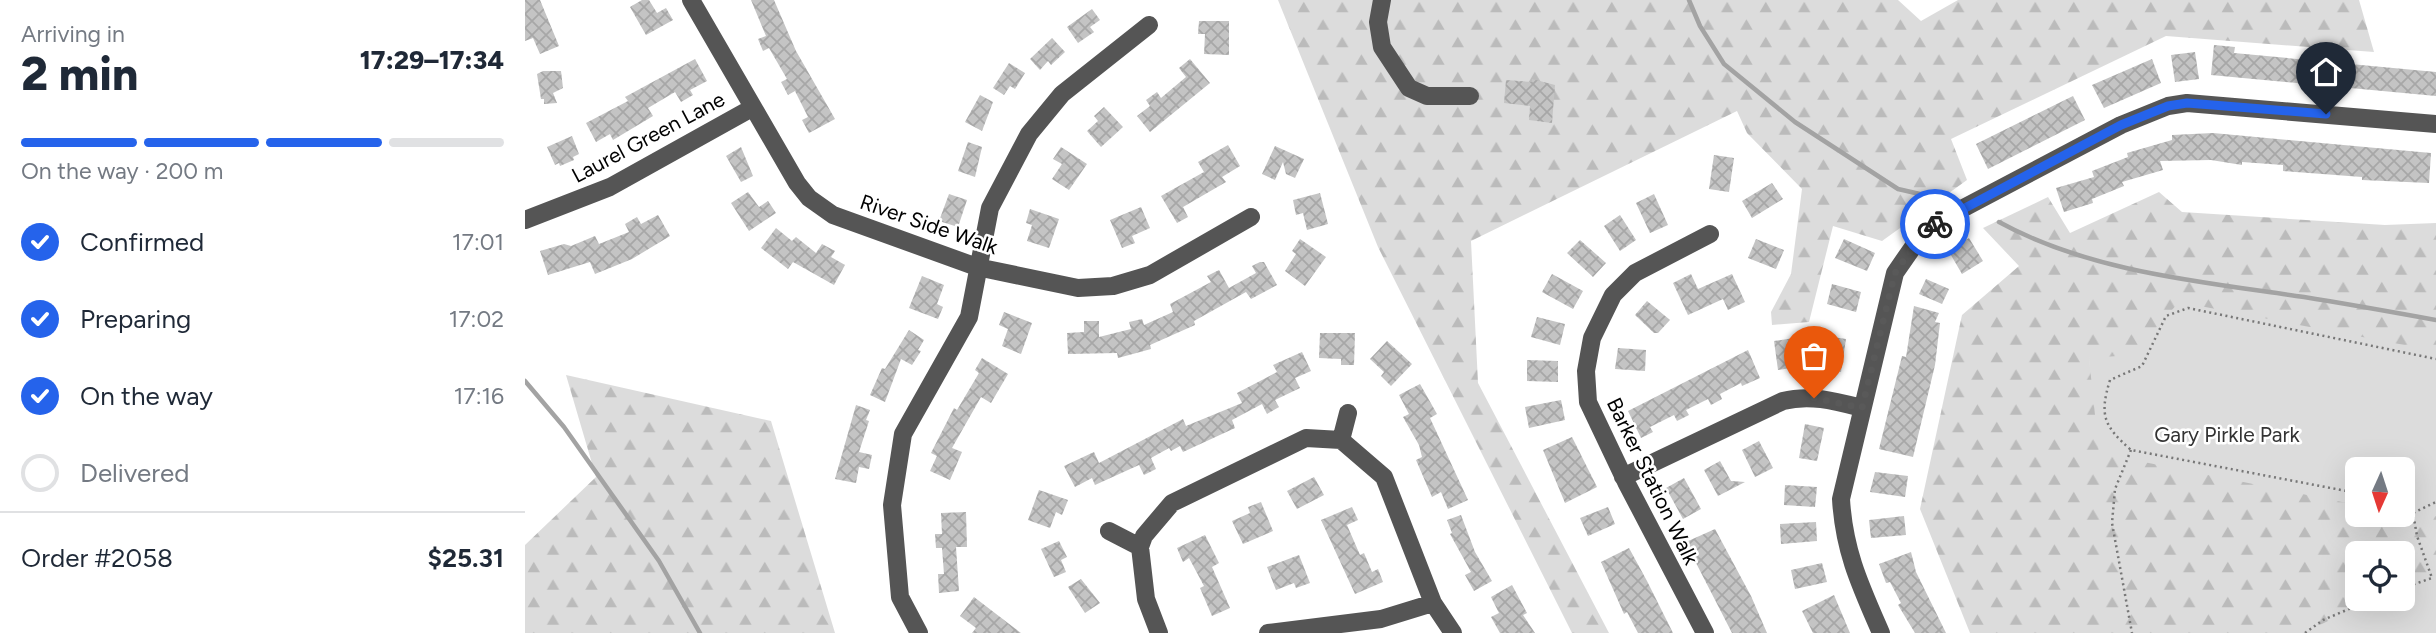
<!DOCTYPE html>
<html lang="en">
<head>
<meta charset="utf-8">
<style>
	:root { --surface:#fff; --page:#f2f2f3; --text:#1f2937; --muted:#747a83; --line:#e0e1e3; --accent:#2563eb }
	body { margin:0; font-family:Figtree,sans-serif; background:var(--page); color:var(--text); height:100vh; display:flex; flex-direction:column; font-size:26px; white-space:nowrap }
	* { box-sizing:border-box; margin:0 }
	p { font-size:23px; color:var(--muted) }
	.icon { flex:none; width:38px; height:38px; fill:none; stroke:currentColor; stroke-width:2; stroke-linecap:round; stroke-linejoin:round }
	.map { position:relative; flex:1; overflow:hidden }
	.panel { display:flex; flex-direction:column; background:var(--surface); width:525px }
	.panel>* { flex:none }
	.needle { width:46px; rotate:183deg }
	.fabs { position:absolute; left:1820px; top:457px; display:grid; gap:14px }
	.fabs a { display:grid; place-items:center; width:70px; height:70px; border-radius:10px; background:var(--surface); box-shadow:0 7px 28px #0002; font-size:35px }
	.pin { position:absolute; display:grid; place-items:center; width:60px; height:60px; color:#fff; margin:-72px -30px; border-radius:50% 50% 50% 0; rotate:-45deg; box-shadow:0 0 7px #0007 }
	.pin .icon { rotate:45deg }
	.courier { position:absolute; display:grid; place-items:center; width:70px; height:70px; margin:-35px; border:5px solid #2563eb; border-radius:50%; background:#fff; color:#222; box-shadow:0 2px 9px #0007 }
	.summary em { font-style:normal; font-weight:800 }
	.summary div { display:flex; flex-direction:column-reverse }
	.summary { display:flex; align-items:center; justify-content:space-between; height:119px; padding:0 21px }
	h1 { font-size:46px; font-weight:800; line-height:52px }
	.bar { display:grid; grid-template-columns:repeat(4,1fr); gap:10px 7px; align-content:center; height:84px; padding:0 21px }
	.bar i { height:9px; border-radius:5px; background:var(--line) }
	.bar .current { background:var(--accent) }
	.bar p { grid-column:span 4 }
	.line { display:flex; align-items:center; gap:18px; padding:0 21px; border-top:2px solid var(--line) }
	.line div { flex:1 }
	ol { padding:0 21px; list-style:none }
	li { display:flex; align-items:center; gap:21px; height:77px }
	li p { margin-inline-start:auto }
	li .icon { padding:7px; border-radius:50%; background:var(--accent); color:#fff; stroke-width:4 }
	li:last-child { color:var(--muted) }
	li i { width:38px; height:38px; border:4px solid var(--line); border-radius:50% }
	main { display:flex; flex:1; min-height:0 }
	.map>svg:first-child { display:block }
	.green { fill:#dcdcdc; fill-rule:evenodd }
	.forest { fill:url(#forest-firs) }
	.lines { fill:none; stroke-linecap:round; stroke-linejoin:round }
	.stream { stroke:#a3a3a3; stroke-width:4.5 }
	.building { fill:url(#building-cross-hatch) }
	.path { stroke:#777; stroke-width:2.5; stroke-dasharray:2 3.5; stroke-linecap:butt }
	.minor { stroke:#555; stroke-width:18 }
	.done { stroke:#595959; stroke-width:7; stroke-dasharray:0 12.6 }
	.route { stroke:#2563eb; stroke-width:9 }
	.labels { text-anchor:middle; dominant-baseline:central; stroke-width:5; stroke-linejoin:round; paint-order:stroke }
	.street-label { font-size:21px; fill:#000; stroke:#fff }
	.park-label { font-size:21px; fill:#333; stroke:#fff }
</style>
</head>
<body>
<main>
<section class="panel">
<div class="summary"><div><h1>2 min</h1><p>Arriving in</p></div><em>17:29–17:34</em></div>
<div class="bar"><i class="current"></i><i class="current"></i><i class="current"></i><i></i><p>On the way · 200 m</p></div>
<ol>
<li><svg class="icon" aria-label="check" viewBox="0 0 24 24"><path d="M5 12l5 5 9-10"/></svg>Confirmed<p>17:01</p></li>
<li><svg class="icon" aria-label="check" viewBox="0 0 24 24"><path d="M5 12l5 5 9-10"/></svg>Preparing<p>17:02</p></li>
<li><svg class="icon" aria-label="check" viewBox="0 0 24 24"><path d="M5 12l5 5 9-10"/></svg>On the way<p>17:16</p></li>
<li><i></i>Delivered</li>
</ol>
<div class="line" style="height:91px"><div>Order #2058</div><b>$25.31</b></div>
</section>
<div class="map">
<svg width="1911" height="633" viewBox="0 0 1911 633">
	<defs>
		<pattern id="forest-firs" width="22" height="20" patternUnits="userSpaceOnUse" patternTransform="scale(1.75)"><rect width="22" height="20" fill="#dcdcdc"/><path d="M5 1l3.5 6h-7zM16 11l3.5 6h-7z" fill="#bbb"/></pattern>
		<pattern id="building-cross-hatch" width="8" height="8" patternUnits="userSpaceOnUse" patternTransform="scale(1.75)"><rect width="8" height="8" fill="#c4c4c4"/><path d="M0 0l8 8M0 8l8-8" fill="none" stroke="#a7a7a7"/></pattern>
	</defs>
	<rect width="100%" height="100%" fill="#fff"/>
	<!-- green -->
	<path class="green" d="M1911 285V633H1617L1567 474 1564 358 1624 300ZM1832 469H1878V514H1832ZM1832 553H1878V598H1832Z"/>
	<!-- forest -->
	<path class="forest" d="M753 0H1373L1396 21 1433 0H1834L1849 52 1641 36 1426 139 1442 180 1357 241 1308 226 1284 322 1247 325 1246 312 1266 274 1277 189 1222 133 1212 111 946 241 953 383 1084 633H1047L853 247Z
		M1634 192 1657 212 1860 225 1911 223V351L1654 302 1607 355 1564 358 1574 453 1832 505V514H1878L1901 520 1911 516V569L1878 585V553H1832V598L1849 599 1778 633H1445L1395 509 1437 315 1494 266 1458 228 1523 197 1545 233Z
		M41 375 246 421 310 633H0V545L71 477Z"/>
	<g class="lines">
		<!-- stream -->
		<path class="stream" d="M1164 0 1175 26 1199 64 1270 122 1373 189 1408 197
			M1474 222C1565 272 1677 282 1779 297 1823 304 1867 312 1911 320
			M0 381 39 427 134 561 175 633"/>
	</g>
	<!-- building -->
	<path class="building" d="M0 0H15L34 46 15 54 8 38 0 41Z
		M117 0H124L132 13 141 8 148 20 121 35 105 7Z
		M226 0H249L271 51 310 119 284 133 277 120 283 117 270 91 263 95 256 82 262 79 244 48 238 51 233 39 241 36Z
		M567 9 575 20 565 27 569 32 553 43 542 27Z
		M674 21H704V55L679 54 680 34H673Z
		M527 38 540 52 526 65 523 61 515 70 505 59Z
		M1689 45 1710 47 1709 53 1911 72V96L1686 75Z
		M1670 52 1674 79 1650 82 1646 55Z
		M170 59 182 81 165 90 168 95 156 102 150 92 123 108 128 116 88 140 85 134 71 142 61 123 103 101 100 97Z
		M665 59 685 83 625 132 612 116 625 106 621 100 632 92 636 98 661 77 654 68Z
		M1627 59 1636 83 1579 108 1567 85Z
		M484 63 500 73 490 89 485 86 479 95 468 88Z
		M18 71H36L38 88 28 93 32 103 19 104V99H16L12 74Z
		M1007 79 1030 85 1027 123 1004 120 1005 106 979 103 981 80 1007 82Z
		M455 95 468 102 457 131 440 122Z
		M1548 96 1560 120 1463 169 1451 144Z
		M579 107 598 127 576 147 562 131 573 121 569 116Z
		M1688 133 1906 153 1904 183 1837 180V177L1758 171V165L1717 162V165L1686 160 1635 161 1638 170 1597 182 1599 186 1567 199 1568 203 1539 212 1531 188 1569 177 1567 171 1603 157 1602 153 1647 140V135Z
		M47 136 54 154 48 157 49 160 35 166 34 163 30 165 22 147Z
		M443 142 457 147 450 177 433 171Z
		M703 145 715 166 697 177 701 182 658 207 663 217 652 223 636 196 679 172 673 162Z
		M750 146 779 159 770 178 761 174 758 162 750 180 737 174Z
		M216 147 228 176 216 182 201 156Z
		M536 147 562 164 544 190 527 179 537 164 528 159Z
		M1189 155 1209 158 1204 192 1184 189Z
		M1247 183 1258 199 1227 218 1217 201Z
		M223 192 234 207 243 201 251 213 224 231 206 203Z
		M795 193 803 224 782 230 778 213 771 215 768 200Z
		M424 194 442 200 433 227 414 221Z
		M1129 194 1143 225 1125 233 1111 203Z
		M616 207 625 228 607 236 610 243 597 248 585 220Z
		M505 209 534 219 524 248 502 241 507 225 501 223Z
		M133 215 145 236 107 259 70 274 65 262 23 275 15 251 39 244 46 246 70 236 74 244 104 232 100 224 112 217 116 224Z
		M1095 215 1111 240 1095 251 1079 226Z
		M251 228 267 241 271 237 291 253 297 244 310 251 306 257 320 265 309 285 268 262 263 269 236 248Z
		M1444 238 1458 261 1437 274 1423 250Z
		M775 239 801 257 780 286 760 271 771 254 767 251Z
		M1231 239 1259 250 1251 269 1223 258Z
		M1319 239 1350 253 1342 271 1310 258Z
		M1055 240 1081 263 1068 277 1042 253Z
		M735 262H739L752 285 726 299 721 292 669 321 670 325 625 345 626 349 593 358 592 353 543 354 542 333 559 332V321H574V337L606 329 604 322 617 319 619 325 648 312 645 304 686 282 682 276 694 270 704 288 731 273 727 266Z
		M1027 274 1058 291 1048 309 1017 292Z
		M1166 274 1173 289 1207 274 1220 302 1203 310 1198 299 1163 315 1148 283Z
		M397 276 419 285 412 304 418 307 413 319 384 308Z
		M1401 279 1424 289 1417 304 1394 294Z
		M1307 284 1336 292 1331 312 1302 304Z
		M1122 301 1145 320 1133 333H1129L1110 315Z
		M1389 306 1414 313 1410 322 1415 323 1410 365 1388 457 1354 449 1377 356 1381 357Z
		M479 312 507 323 496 354 477 346 483 329 474 325Z
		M1012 317 1040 324 1035 345 1006 337Z
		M384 330 399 340 393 350 396 351 387 365 376 359 360 402 345 395 357 368 360 369Z
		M795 333H830L829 365H816V359L794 358Z
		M1301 336 1321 339 1316 372 1296 369Z
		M1269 338 1273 367 1253 370 1249 341Z
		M862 341 887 364 866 386 856 376 859 372 845 359Z
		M1093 348 1121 350 1120 371 1090 369Z
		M1223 350 1235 378 1217 386 1216 383 1195 394 1197 399 1186 405 1183 399 1161 410 1164 415 1152 421 1149 415 1125 427 1128 432 1116 438 1103 411Z
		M777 352 786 371 770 378 775 388 750 400 754 407 742 414 737 404 707 420 710 428 658 452 655 446 646 451 644 448 626 458 631 469 619 475 614 465 570 485 567 478 550 487 539 466 569 452 574 463 658 419 661 426 717 403 712 393 752 372 748 365Z
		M457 358 483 374 466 403 456 397 427 448 437 452 425 480 405 471 412 456 406 453 429 408 432 410 454 373 450 370Z
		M1002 360 1033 361V382L1002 381Z
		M895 384 912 414 905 418 943 500 923 509 916 492 907 497 891 460 897 457 894 445 878 417 884 414 874 395Z
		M1036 400 1040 420 1004 428 1000 407Z
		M331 405 345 410 341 420 344 421 334 452 347 455 344 469 334 467 331 483 310 479Z
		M1280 424 1299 428 1292 461 1274 458Z
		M1047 437 1072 487 1040 503 1018 450Z
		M1234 441 1248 468 1230 477 1217 450Z
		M1195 461 1206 481 1220 482 1193 496 1179 470Z
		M1350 472 1383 476 1380 497 1345 492Z
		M789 477 799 495 772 509 762 491Z
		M1159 478 1176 509 1158 519 1141 488Z
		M1260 485 1292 487 1290 507 1259 505Z
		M514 490 543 500 537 515 531 512 525 528 503 520Z
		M736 502 748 531 718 544 707 521 725 513 723 507Z
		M827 507 833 520 822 525 835 555 839 553 847 572 853 569 858 582 830 594 796 520Z
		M1083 507 1090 524 1063 536 1055 518Z
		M441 512 442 547H431L434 591 414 593 413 574H419L417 548H411L410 534H417L416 513Z
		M936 515 950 552 967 581 949 591 940 575 946 572 925 534 927 533 922 520Z
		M1379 516 1381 535 1346 538 1344 520Z
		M1291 522 1292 541 1256 544 1255 524Z
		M1190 529 1226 596 1242 633H1207L1170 561 1161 542Z
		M680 535 694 563 687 567 705 608 687 616 675 588 679 586 664 558 658 562 652 548Z
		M534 541 542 557 536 560 541 572 529 577 516 549Z
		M1104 548 1122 581 1148 633H1113L1102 612 1099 614 1076 562Z
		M1386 552 1391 572 1421 633H1390L1373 605 1376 603 1365 582 1361 583 1354 564Z
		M774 555 785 583 771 588 769 583 751 590 742 567Z
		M1297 563 1302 582 1270 589 1266 570Z
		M556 579 575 603 560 613 543 587Z
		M987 585 1002 613 998 615 1010 633H975L966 617 974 613 966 597Z
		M1309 595 1325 633H1288L1277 611Z
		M449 597 496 633H447L451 628 435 616Z"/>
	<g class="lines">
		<!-- path -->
		<path class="path" d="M1606 450 1590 489 1587 523 1607 633
			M1832 493 1606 450C1579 426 1574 416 1585 380L1617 366 1641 316 1663 308 1911 359
			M1878 507 1888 513
			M1878 588 1907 578 1892 536 1888 513 1911 502
			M1780 633 1798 620 1850 598"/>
		<!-- minor -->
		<path class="minor" d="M166 0 272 183 284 198 308 215 452 267 553 288 588 286 625 275 726 217
			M857 0 853 22 857 47 884 88 902 96H945
			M0 220 85 187 227 108
			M816 440 823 413
			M1098 477 1258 401C1285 394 1310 401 1337 408
			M584 531 615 547
			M394 633 375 597 367 505 378 434 444 317 465 208 504 134 537 94 624 25
			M634 633 621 599 615 547 619 536 647 503 781 438 816 440 859 477 908 603 928 633
			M743 633 856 619 908 603
			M1180 633 1101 482 1063 402 1061 371 1067 338 1088 295 1110 273 1185 234
			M1356 633C1335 585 1319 551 1316 499L1370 273 1388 247 1412 222 1596 125 1643 106 1662 103 1911 124"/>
	</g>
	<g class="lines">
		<!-- done -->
		<path class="done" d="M1289 398 1337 408 1370 273 1388 247 1410 224"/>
		<!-- route -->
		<path class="route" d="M1410 224 1596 125 1643 106 1662 103 1801 114"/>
	</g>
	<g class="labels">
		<!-- street labels -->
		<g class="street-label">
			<text transform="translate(123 137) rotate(-28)">Laurel Green Lane</text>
			<text transform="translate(404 224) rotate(19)">River Side Walk</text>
			<text transform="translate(1128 481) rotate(64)">Barker Station Walk</text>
		</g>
		<!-- park labels -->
		<g class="park-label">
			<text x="1702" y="434">Gary Pirkle Park</text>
		</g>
	</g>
</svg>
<div class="fabs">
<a><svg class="needle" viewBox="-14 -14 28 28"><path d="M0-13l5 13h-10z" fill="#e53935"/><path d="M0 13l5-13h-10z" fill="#747a83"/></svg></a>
<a><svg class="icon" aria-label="locate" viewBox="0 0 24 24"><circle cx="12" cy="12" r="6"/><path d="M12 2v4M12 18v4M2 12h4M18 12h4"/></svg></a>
</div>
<div class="pin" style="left:1289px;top:398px;background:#ea580c"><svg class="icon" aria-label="bag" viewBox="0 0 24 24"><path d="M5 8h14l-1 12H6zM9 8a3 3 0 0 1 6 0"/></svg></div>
<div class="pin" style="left:1801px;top:114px;background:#1f2937"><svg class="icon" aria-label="home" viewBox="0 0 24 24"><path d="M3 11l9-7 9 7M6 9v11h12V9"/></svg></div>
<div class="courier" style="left:1410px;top:224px"><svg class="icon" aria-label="bike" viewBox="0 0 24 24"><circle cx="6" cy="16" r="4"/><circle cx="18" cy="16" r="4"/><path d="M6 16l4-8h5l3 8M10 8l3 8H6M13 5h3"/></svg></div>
</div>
</main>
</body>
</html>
